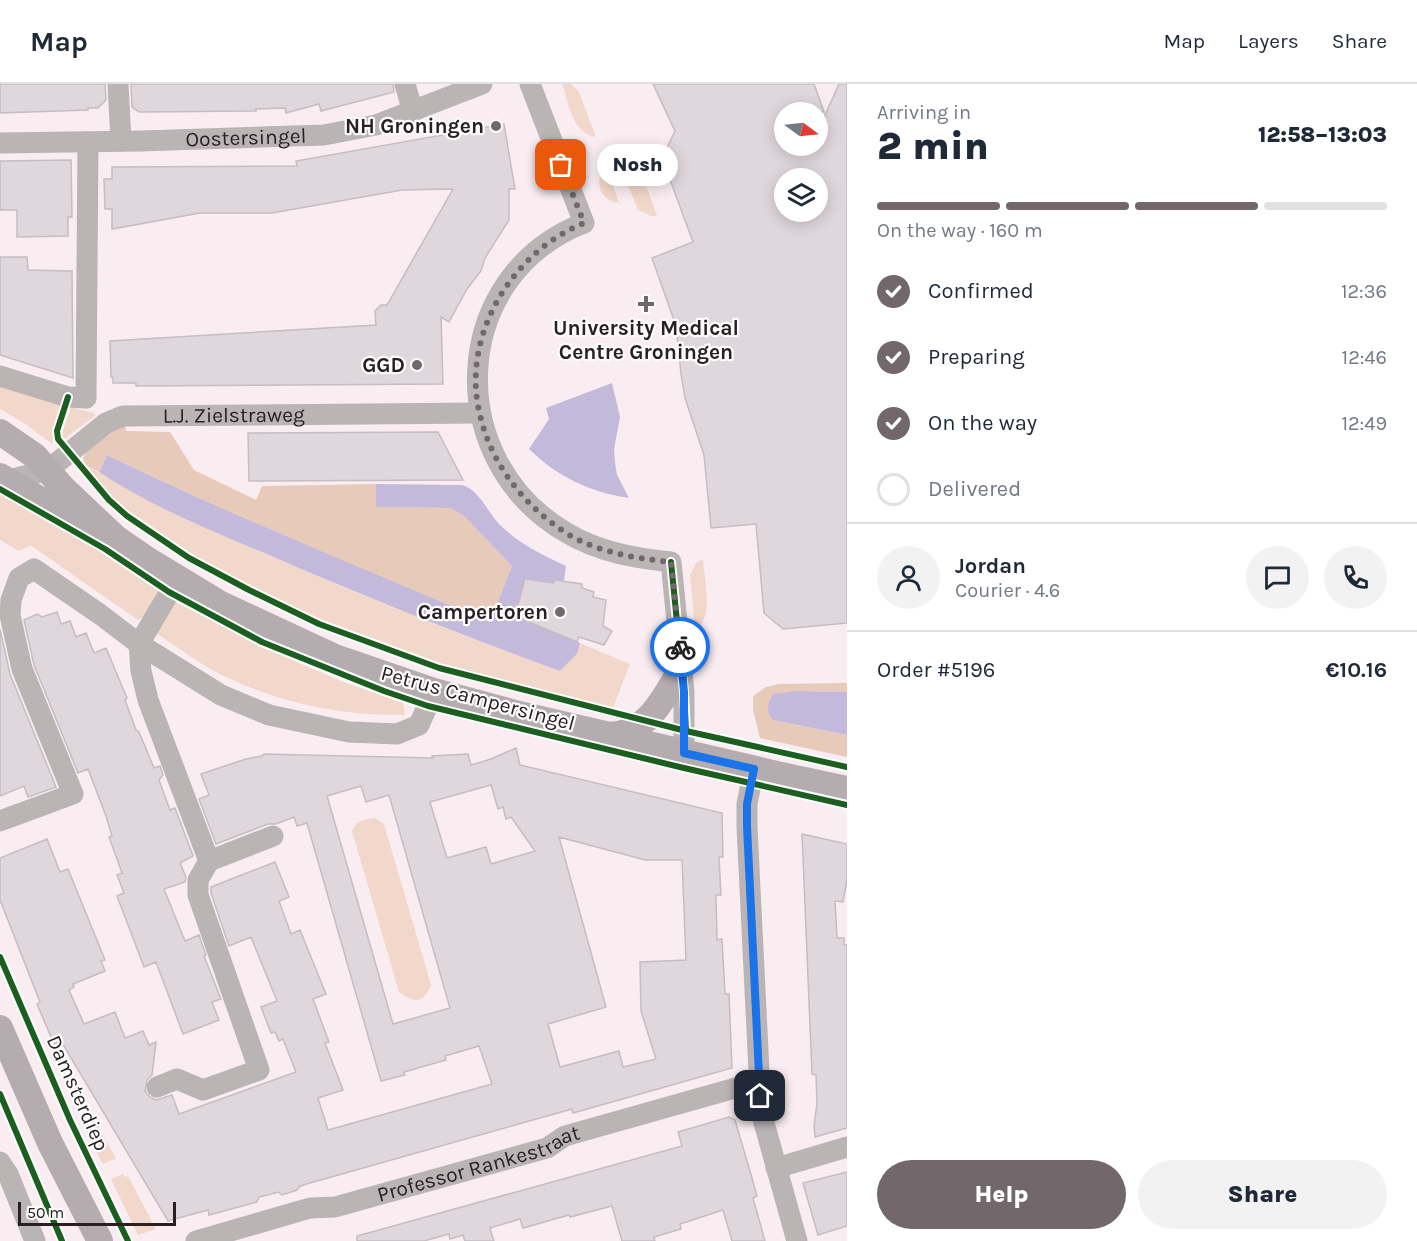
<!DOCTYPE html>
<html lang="en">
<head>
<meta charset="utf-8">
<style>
	:root { --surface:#fff; --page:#f2f2f3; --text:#1f2937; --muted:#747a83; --line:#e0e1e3; --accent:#72686c }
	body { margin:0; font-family:Karla,sans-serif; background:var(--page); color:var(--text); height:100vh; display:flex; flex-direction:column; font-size:22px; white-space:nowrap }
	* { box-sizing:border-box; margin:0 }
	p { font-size:20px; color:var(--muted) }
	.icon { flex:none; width:33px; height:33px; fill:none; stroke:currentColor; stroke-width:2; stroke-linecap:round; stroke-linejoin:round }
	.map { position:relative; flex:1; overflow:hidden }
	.sheet { display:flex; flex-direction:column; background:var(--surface); width:570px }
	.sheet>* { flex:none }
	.needle { width:39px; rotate:105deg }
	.tools { position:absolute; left:774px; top:18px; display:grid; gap:12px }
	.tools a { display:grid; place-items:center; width:54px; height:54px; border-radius:50%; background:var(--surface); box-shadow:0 3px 15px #0003; font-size:30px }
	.scale { position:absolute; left:18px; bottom:15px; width:158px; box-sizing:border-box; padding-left:6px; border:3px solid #2a2024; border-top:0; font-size:16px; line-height:21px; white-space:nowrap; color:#2a2024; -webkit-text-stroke:4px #fcfcfc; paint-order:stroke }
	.pin { position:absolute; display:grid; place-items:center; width:51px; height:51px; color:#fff; margin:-26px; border-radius:12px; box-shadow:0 3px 9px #0006 }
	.courier { position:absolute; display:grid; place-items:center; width:60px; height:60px; margin:-30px; border:4px solid #1a73e8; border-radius:50%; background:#fff; color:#222; box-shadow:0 2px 8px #0007 }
	.bubble { position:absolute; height:42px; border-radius:21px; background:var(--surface); box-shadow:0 3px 15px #0003; font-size:20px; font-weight:800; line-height:42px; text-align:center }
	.summary em { font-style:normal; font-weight:800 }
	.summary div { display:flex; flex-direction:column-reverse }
	.summary { display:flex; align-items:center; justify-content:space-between; height:102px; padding:0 30px }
	h1 { font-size:39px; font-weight:800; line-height:45px }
	.bar { display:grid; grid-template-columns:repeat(4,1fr); gap:9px 6px; align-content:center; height:72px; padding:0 30px }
	.bar i { height:8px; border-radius:4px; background:var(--line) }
	.bar .selected { background:var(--accent) }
	.bar p { grid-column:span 4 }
	.line { display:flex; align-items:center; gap:15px; padding:0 30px; border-top:2px solid var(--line) }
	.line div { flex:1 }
	.round { display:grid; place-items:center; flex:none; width:63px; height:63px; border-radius:32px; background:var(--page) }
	ol { padding:0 30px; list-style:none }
	li { display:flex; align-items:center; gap:18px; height:66px }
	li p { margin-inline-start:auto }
	li .icon { padding:6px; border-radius:50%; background:var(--accent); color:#fff; stroke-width:4 }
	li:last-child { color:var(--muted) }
	li i { width:33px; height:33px; border:3px solid var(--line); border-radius:50% }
	.primary-button { display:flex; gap:12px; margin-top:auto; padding:12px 30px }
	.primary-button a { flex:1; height:69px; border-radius:36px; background:var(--accent); color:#fff; font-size:24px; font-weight:800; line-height:69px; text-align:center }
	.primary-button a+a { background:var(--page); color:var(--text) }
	header { display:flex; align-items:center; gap:36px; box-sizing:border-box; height:84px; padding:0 30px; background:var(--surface); border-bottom:2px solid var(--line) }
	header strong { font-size:28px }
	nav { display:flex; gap:33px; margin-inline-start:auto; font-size:21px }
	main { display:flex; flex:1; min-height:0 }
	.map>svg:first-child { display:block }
	.green { fill:#f1d8ca }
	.forest { fill:#e7cab9 }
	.water { fill:#c3b9db }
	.building { fill:#e0d7dc; stroke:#c5bdc2; stroke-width:1.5; fill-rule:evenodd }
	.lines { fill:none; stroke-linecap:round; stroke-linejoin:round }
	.minor { stroke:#bab4b5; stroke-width:21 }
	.major { stroke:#b4acae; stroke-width:26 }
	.cycleway-casing { stroke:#fcfcfc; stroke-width:10 }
	.cycleway { stroke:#1b5e20; stroke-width:6 }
	.done { stroke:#72686c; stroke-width:6; stroke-dasharray:0 10.8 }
	.route { stroke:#1a73e8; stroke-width:8 }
	.poi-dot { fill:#72686c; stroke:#fcfcfc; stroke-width:2 }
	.labels { text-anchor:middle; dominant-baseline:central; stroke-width:4.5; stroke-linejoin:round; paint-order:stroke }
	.poi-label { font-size:21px; font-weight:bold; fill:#2a2024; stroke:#fcfcfc; text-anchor:end }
	.street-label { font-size:21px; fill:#2a2024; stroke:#fcfcfc }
</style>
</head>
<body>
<header>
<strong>Map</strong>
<nav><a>Map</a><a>Layers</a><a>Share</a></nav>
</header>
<main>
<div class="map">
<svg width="847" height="1157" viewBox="0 0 847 1157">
	<rect width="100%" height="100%" fill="#f9edf1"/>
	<!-- green -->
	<path class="green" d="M562 0H571L579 8 596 53C572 50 569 19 562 0Z
		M627 74 632 75 638 79 657 132H651L638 126 618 77Z
		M607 83 619 119C600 117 592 96 607 83Z
		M0 302 62 320 52 360 27 341 0 325Z
		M71 323 94 329 95 332 63 356 62 349Z
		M85 381 173 429 217 449 345 504 473 555 560 587 577 570 580 559 630 580 613 624 447 582 351 549 265 510 200 475 119 422Z
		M0 410 85 457 158 506 146 532 138 536 30 461 19 467 0 456Z
		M703 475C704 495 715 534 695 546L690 491 696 479Z
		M175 518 278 570 341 597 403 619 405 631C338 632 274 618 214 587 194 576 176 562 156 549Z
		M375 734 384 740 431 901C424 920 413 919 399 908L352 747C357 736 363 735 375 734Z
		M94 1036 116 1074 103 1080 83 1041Z
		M123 1090 125 1093 128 1092 156 1145 138 1151 111 1095Z"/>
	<!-- forest -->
	<path class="forest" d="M125 340 126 347 170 348 194 386 256 416 262 402 376 400V423L450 424 464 432 512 482 490 538C362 485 233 432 107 371L99 388 85 381 83 374C90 357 109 347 125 340Z
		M847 599V608L798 607 773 636 847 651V673L760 654 753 626V612L766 603 779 600Z"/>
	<!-- water -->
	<path class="water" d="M612 299 620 333 614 365 615 378 617 391 629 414C589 408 558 393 529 365L549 335 546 324Z
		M107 371C233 432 361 484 490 538L512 482 464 432 450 424 376 423V400L462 401C479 406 487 427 499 440 518 459 542 471 566 482L564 497 555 496 553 499 526 495 515 532 580 559 577 570 560 587C463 552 366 513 271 472 212 447 152 423 99 388Z
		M798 607 847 608V651L773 636C765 628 768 619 773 610Z"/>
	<!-- building -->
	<path class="building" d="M0 0H105L106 16 98 24H88V26L0 29Z
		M131 0H393L394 8 321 27 319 20 286 29 285 24 256 25V27L139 28 132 23Z
		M653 0H814L824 28H784V62H818V47L839 0H847V539L783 545 764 529 756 440 711 444 704 371 685 314 681 290 676 242 652 174 693 158 662 74 675 47ZM784 94H818V128H784Z
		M504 40 515 105H509V136L485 174 481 187 467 205 449 238 441 233 443 300 136 302V299H113V293H111L110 257 376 241 375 227 381 221H387L453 105 402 106 272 129H200L112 145V125H105L104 95H112V83L297 82 296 77Z
		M71 76 72 133H68V152L17 153V126H0V77Z
		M0 173H27L28 186 72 187 73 294 0 271Z
		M438 348 463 396 249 397 248 349Z
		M525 495 553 499 555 496 582 500V504L594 508 593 513 606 516 603 542 612 547 604 561 579 553 577 558 515 532Z
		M57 528 61 540 70 537 76 553 86 549 94 569 106 564 127 614 125 616 136 646 139 648 154 684 160 682 163 691 159 696 170 726 175 724 193 772 180 779 186 793 185 798 164 805 185 857 199 851 206 871 204 872 221 915 212 918 219 936 183 950 156 878 144 883 117 812 124 809 117 791 122 789 109 753 112 752 106 732 88 685 78 689 34 581 24 536 37 530 42 533Z
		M0 545 10 590 56 703 28 713 24 702 0 712Z
		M516 664 520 681 722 729 723 773H719L721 811H716L717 856 722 855 725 910H729L732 984 573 1029 572 1025 310 1099 300 1102 297 1106 282 1111 278 1108 268 1111 259 1113 257 1118 209 1131 208 1126 168 1137 61 957 54 960 37 920 40 918 0 816V774L47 755 60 788 68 785 105 876 101 877 105 887 73 900 74 903 69 906 84 940 115 928 125 954 143 947 149 961 156 958 152 991 147 996 145 1007 150 1013 156 1016 172 1011 179 1030 296 988 283 955 279 957 275 948 271 949 261 923 277 917 251 853 229 862 211 809V803L275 778 289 813 279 817 291 850 300 846 326 910 313 915 329 958 325 959 343 1006 318 1014 328 1046 492 1000 479 962 445 972 446 976 404 988 405 991 381 997 307 739 297 742 294 733 276 740H268L216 760 199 715 209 711 201 690 246 675 262 672 264 670 433 674 432 672 468 670 471 681 491 675ZM491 701 498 725 503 723 506 735 511 733 535 767 491 780 486 763 447 774 430 718ZM361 702 366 718 389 711 450 924 393 940 327 712ZM559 753 645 776H682L686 876 640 878 641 927 656 975 623 983 619 967 560 983 548 940 606 923Z
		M802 750 847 760V796L843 818 835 817 837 854H844V861H847V1044L815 1053 814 1042 817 1019 816 991 812 990Z
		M729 1033 735 1036 752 1094 757 1112 753 1114 765 1157H732L723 1126 680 1140 681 1145 654 1153 655 1157H622L612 1122 570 1133 569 1131 523 1144 520 1135 490 1144 494 1157H465L463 1151 450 1155 449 1150 424 1157H357V1152L682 1062 678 1048Z
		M847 1088V1142L818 1151 803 1099Z"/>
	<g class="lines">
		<!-- minor -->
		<g class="minor">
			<path d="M118 0 121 57"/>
			<path d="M405 0 413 28"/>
			<path d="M530 0 584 139C448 192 442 377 567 449 599 468 634 474 671 478L684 608V669"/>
			<path id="s1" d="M0 59 141 57 324 51 376 41 482 0"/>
			<path d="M0 292 68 313 86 314"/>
			<path d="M86 314 88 58"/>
			<path id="s2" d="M9 396 48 386 106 339 123 332 479 329"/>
			<path d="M754 685 747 720V743L761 1028 797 1157"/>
			<path d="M0 737 73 710 22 585 10 531 11 516 19 494 34 485 101 531 139 560 221 611 269 631 349 648 397 650 419 641 434 607"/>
			<path d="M209 777 273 752"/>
			<path d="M157 1003 177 995 203 1006 259 986 198 811V796L209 777 148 616 141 587 139 560 178 494"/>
			<path d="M0 1078 8 1090 35 1157"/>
			<path d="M776 1084 847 1063"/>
			<path id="s3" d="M196 1157 310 1124 335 1123 547 1064 565 1052 760 997"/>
		</g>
		<!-- major -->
		<path class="major" d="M0 348 35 372 64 405 116 454 145 474 221 520 335 573 434 607 519 630 790 693 847 705
			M0 392 75 436 94 444
			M610 651C649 649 663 614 682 584
			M0 944 50 1059 100 1157"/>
		<defs>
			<path id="cycleway" d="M68 313 57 347 58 355 109 416 127 432 189 474 249 506 319 540 439 584 686 647 847 683
				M0 405 105 465 169 508 262 558 384 607 428 622 684 684 847 721
				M671 478 684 608 686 647
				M0 873 70 1036 128 1157
				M0 1010 62 1157"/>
		</defs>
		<!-- cycleway casing -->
		<use href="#cycleway" class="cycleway-casing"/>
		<!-- cycleway -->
		<use href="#cycleway" class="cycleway"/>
	</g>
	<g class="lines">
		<!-- done -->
		<path class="done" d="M561 81 584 139C512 168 460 253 480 331 491 379 522 419 563 447 595 468 633 474 671 478L680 563"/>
		<!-- route -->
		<path class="route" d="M680 563 684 608V669L754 685 747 720V742L760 1012"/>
	</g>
	<!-- markers -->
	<g class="poi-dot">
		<circle cx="496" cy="42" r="6"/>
		<path d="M643 211h6v6h6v6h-6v6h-6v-6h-6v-6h6z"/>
		<circle cx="417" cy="281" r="6"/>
		<circle cx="560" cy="528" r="6"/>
	</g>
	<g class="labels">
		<!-- poi labels -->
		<g class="poi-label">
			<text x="484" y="42">NH Groningen</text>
			<text x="646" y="244" text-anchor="middle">University Medical<tspan x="646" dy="24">Centre Groningen</tspan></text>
			<text x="405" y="281">GGD</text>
			<text x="548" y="528">Campertoren</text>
		</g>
		<!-- street labels -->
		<g class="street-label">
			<text stroke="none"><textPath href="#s1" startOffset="246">Oostersingel</textPath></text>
			<text stroke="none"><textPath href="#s2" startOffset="244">L.J. Zielstraweg</textPath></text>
			<text transform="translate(478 614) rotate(15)">Petrus Campersingel</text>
			<text transform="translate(78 1009) rotate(66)">Damsterdiep</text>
			<text stroke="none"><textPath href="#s3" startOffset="294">Professor Rankestraat</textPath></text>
		</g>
	</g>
</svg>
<div class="tools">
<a><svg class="needle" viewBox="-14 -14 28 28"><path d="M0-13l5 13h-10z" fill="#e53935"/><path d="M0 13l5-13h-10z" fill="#747a83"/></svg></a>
<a><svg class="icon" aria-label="layers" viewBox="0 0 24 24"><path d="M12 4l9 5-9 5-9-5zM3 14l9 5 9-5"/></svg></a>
</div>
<div class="scale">50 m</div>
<div class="pin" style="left:561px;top:81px;background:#ea580c"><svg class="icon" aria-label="bag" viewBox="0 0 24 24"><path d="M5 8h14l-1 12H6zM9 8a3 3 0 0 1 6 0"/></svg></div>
<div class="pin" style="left:760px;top:1012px;background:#1f2937"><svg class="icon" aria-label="home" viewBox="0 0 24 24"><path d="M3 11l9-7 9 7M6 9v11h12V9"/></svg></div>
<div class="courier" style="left:680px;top:563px"><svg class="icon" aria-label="bike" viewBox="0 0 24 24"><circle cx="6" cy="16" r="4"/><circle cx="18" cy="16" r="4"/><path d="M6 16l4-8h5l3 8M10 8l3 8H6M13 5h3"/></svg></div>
<div class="bubble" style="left:597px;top:60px;width:81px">Nosh</div>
</div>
<section class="sheet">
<div class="summary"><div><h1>2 min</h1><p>Arriving in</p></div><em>12:58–13:03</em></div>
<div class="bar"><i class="selected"></i><i class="selected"></i><i class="selected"></i><i></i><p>On the way · 160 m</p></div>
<ol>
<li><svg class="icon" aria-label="check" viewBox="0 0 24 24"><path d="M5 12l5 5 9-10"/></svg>Confirmed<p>12:36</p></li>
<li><svg class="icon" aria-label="check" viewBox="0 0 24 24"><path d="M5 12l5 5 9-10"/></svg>Preparing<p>12:46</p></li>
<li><svg class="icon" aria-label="check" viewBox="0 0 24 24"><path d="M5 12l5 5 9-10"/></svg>On the way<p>12:49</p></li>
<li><i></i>Delivered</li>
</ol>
<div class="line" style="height:108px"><a class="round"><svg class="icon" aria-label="person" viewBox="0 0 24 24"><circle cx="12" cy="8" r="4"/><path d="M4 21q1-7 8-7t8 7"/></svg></a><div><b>Jordan</b><p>Courier · 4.6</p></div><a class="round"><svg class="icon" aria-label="chat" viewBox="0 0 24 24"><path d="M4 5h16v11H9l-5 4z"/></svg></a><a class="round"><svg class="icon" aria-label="phone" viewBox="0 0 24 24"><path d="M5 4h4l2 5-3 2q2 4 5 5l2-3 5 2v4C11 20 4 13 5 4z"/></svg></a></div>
<div class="line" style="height:78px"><div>Order #5196</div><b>€10.16</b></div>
<div class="primary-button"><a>Help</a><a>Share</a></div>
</section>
</main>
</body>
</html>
